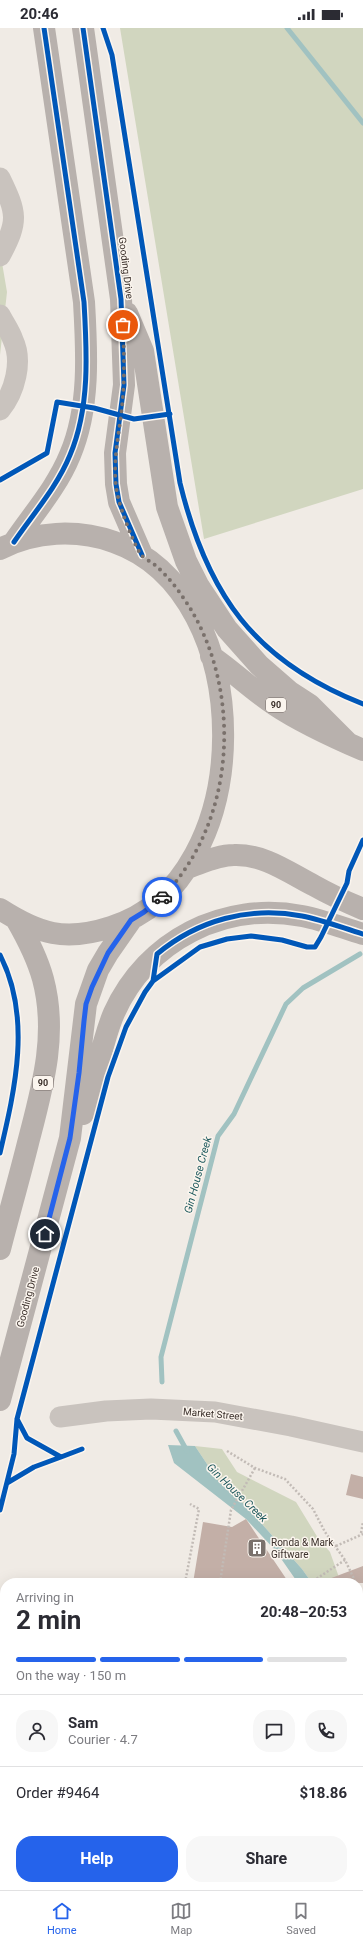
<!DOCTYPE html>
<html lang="en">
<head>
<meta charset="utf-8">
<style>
	:root { --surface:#fff; --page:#f7f7f7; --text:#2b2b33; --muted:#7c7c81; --line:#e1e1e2; --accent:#2563eb }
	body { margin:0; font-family:Roboto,sans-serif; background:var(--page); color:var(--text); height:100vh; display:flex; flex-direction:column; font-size:15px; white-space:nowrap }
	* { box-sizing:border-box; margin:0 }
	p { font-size:13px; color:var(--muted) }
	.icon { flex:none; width:22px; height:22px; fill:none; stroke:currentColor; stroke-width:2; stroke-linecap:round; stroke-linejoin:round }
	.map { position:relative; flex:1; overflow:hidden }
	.sheet { position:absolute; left:0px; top:1550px; width:363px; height:312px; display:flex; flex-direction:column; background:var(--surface); border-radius:16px 16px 0 0; box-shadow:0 4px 16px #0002 }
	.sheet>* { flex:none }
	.pin { position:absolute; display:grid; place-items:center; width:34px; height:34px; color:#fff; margin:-17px; border:2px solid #fff; border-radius:50%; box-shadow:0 1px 4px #0007 }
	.courier { position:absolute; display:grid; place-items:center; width:40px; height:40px; margin:-20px; border:3px solid #2563eb; border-radius:50%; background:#fff; color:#222; box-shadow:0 1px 5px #0007 }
	.summary em { font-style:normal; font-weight:700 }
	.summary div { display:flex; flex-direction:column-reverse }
	.summary { display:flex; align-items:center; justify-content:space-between; height:68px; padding:0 16px }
	h1 { font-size:26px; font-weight:700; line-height:30px }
	.bar { display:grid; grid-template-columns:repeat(4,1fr); gap:6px 4px; align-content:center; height:48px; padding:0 16px }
	.bar i { height:5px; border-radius:3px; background:var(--line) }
	.bar .current { background:var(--accent) }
	.bar p { grid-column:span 4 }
	.line { display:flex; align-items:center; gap:10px; padding:0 16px; border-top:1px solid var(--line) }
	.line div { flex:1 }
	.round { display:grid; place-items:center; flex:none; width:42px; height:42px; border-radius:16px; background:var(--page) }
	.action { display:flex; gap:8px; margin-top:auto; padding:8px 16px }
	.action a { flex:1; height:46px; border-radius:16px; background:var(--accent); color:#fff; font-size:16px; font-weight:700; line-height:46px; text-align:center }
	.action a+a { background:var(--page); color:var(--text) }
	.status { display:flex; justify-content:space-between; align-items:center; height:28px; padding:0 20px; background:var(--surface); direction:ltr }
	.status svg { height:11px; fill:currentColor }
	.tab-bar { display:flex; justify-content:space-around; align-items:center; height:56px; border-top:1px solid var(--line); background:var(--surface); font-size:11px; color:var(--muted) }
	.tab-bar a { display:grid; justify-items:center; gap:2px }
	.tab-bar .current { color:var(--accent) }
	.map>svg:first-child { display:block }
	.green { fill:#d1d6bf }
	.water { fill:#a1c2c1 }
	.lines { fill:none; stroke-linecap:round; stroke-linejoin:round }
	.stream { stroke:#a1c2c1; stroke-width:5 }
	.building { fill:#c3afa7 }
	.path { stroke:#c2bbb6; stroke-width:2.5; stroke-dasharray:2 2; stroke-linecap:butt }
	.minor { stroke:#c9c3be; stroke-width:21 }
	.major { stroke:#b8b1ad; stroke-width:22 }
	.cycleway-casing { stroke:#fbf5ee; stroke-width:8 }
	.cycleway { stroke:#0057b8; stroke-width:5 }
	.done { stroke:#7a716c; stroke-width:4; stroke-dasharray:0 7.2 }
	.route { stroke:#2563eb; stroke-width:5 }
	.labels { text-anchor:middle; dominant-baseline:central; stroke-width:3; stroke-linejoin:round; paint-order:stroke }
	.shield { fill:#fbf5ee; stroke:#756b66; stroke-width:1 }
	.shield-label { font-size:9px; font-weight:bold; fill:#3b302b }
	.street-label { font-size:10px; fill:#3b302b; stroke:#fbf5ee }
	.poi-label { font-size:10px; fill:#3b302b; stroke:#fbf5ee; text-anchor:start }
	.water-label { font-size:11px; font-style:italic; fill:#1f5a5e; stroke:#fbf5ee }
</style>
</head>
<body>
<div class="status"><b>20:46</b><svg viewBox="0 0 49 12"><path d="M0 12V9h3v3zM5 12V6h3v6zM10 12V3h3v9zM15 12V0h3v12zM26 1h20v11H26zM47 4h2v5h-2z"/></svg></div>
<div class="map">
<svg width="363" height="1862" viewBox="0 0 363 1862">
	<rect width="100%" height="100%" fill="#f0ebe5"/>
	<!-- green -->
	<path class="green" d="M120 0H363V461L204 511Z
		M0 223 7 264 0 327Z
		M195 1418 222 1421 237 1444 296 1474 318 1510 330 1524 341 1555H312L302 1541 245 1477 219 1454Z
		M363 1690V1781L358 1774V1696Z"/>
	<!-- water -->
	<path class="water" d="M168 1417 195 1418 219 1454 245 1477 302 1541 312 1555H298L275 1522 246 1491 174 1435Z
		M358 1774 363 1781V1800L358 1795Z"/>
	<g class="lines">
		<!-- stream -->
		<path class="stream" d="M287 0 363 95
			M162 1354 161 1329 218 1108 234 1086 286 976 303 960 360 926
			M176 1403 187 1423"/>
	</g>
	<!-- building -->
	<path class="building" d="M351 1446 363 1449V1471L346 1467Z
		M246 1491 289 1555H193L203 1494 232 1499Z
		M363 1538V1555H322L321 1554Z"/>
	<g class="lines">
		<!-- path -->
		<path class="path" d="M227 1423 255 1440 285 1451 313 1481 325 1504 345 1532 356 1555
			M361 1505 363 1494
			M336 1518 363 1506
			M185 1555 199 1481 190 1476
			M220 1555 231 1482 255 1440
			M310 1555 345 1532
			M358 1561 363 1603
			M358 1730 363 1725
			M172 1857 192 1862
			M28 1862 29 1857
			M78 1862 79 1857
			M106 1862 107 1857
			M140 1862 141 1857
			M166 1862 167 1857
			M251 1862 252 1857"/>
		<!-- minor -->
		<path class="minor" d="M0 150C17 185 19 193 0 228
			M0 287C4 295 10 303 13 312 23 333 15 364 0 382
			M60 1389 106 1383 151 1381 215 1384 291 1398 363 1414"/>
		<!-- major -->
		<path class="major" d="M83 0 121 271 124 357 115 425 116 456 119 474 142 527
			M127 285 143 323 167 479 186 533 198 557 227 601 259 637 290 664 310 677 348 715
			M14 514C33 486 57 459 70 427 90 380 87 325 84 274L44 0
			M0 521C35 503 77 501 114 514 260 565 260 853 111 899 65 914 39 906 0 881
			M211 628C233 643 252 662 275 677 302 695 333 709 363 722
			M187 840C202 835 218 827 234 827 264 826 288 844 313 857 329 866 346 874 363 881
			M83 1086C88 1078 90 1067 93 1058 99 1034 104 1008 114 985 147 912 224 873 302 888 323 892 343 900 363 906
			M0 1221C9 1186 19 1151 28 1115 42 1061 58 1007 43 951 37 929 27 910 16 891
			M0 1372 70 1110 86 976 98 942 108 925 131 892"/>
		<defs>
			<path id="cycleway" d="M83 0 121 271 124 357 115 425 116 456 119 474 142 527
				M103 0 112 27 180 455C207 566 254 633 363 676
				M0 452 47 425 57 374 94 380 134 391 170 386
				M14 514C33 486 57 459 70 427 90 380 87 325 84 274L44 0
				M0 927C32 989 15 1061 0 1125
				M153 953 157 926C198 892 249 878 302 888 323 892 343 900 363 906
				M17 1391 27 1410 61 1429 82 1421
				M7 1455 34 1439 61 1429
				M0 1482 14 1426 17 1391 108 1049 126 999 145 964 153 953 200 919 227 911 251 908 282 912 307 919H315L321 909 347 855 349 843 363 812"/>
		</defs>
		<!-- cycleway casing -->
		<use href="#cycleway" class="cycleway-casing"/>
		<!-- cycleway -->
		<use href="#cycleway" class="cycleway"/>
	</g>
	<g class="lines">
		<!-- done -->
		<path class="done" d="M123 297C124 324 125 351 122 378 119 410 110 441 119 473 122 485 135 520 142 528 146 531 151 534 155 537 169 549 180 564 190 580 243 667 235 796 162 869"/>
		<!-- route -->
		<path class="route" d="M45 1206 70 1110 79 1045 84 993 86 976 92 959 108 925 131 892 144 884 162 869"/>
	</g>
	<!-- icons -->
	<defs>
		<symbol id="building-square" viewBox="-11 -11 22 22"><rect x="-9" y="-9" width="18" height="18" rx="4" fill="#7a716c" stroke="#fbf5ee"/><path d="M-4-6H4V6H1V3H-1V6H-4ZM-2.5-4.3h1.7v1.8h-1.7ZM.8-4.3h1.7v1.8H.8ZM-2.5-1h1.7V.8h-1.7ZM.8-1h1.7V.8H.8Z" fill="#fff"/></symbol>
	</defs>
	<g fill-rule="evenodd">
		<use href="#building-square" x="246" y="1509" width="22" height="22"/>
	</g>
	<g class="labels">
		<!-- shield labels -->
		<g class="shield">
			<rect x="266" y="670" width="20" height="14" rx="3"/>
			<rect x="33" y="1048" width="20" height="14" rx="3"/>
		</g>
		<g class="shield-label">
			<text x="276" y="677">90</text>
			<text x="43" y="1055">90</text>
		</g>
		<!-- street labels -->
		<g class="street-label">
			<text transform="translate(126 240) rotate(83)">Gooding Drive</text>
			<text transform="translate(28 1269) rotate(-75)">Gooding Drive</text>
			<text transform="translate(213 1386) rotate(5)">Market Street</text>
		</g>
		<!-- poi labels -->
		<g class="poi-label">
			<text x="271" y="1514">Ronda &amp; Mark<tspan x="271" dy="12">Giftware</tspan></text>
		</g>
		<!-- water labels -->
		<g class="water-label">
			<text transform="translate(198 1147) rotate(-75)">Gin House Creek</text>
			<text transform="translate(237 1465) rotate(44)">Gin House Creek</text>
		</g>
	</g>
</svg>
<div class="pin" style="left:123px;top:297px;background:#ea580c"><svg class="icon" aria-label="bag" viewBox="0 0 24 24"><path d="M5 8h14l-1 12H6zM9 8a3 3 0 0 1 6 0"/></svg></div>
<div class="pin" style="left:45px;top:1206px;background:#1f2937"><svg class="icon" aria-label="home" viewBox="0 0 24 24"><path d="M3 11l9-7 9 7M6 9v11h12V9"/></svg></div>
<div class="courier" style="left:162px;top:869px"><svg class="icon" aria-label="car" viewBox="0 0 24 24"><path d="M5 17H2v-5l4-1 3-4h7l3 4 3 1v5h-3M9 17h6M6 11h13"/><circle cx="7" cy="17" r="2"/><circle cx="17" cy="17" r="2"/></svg></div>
<section class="sheet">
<div class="summary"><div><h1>2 min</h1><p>Arriving in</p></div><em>20:48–20:53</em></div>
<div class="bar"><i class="current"></i><i class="current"></i><i class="current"></i><i></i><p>On the way · 150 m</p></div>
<div class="line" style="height:72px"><a class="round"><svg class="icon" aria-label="person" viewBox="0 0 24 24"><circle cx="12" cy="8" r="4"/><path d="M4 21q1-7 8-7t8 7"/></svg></a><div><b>Sam</b><p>Courier · 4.7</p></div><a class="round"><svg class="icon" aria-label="chat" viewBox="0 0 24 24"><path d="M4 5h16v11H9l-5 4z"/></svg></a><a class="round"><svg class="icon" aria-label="phone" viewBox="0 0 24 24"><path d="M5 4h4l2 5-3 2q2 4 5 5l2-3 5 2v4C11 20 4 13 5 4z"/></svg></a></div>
<div class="line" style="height:52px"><div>Order #9464</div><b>$18.86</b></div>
<div class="action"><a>Help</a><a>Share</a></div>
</section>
</div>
<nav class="tab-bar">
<a class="current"><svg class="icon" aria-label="home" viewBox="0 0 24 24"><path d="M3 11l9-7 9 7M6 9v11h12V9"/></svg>Home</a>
<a><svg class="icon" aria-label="map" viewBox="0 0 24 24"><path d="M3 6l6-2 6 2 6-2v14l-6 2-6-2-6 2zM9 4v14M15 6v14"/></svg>Map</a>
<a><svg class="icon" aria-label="saved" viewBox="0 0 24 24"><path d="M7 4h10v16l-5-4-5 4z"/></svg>Saved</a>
</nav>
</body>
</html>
